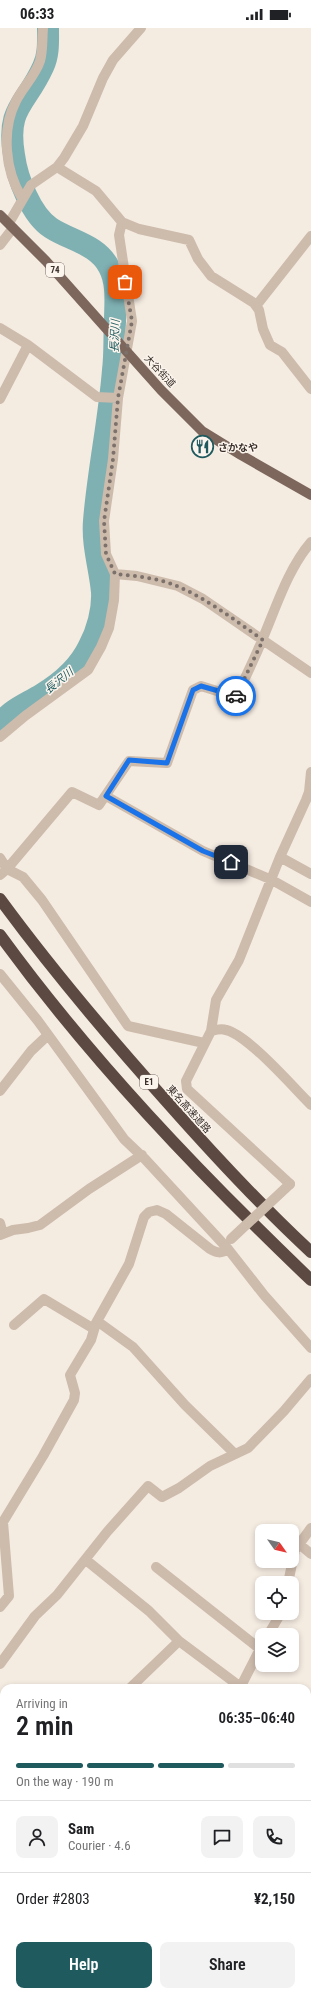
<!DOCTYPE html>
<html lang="en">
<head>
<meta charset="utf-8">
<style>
	:root { --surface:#fff; --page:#f2f2f2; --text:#202124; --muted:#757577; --line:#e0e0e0; --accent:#1f5a5e }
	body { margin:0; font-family:"Roboto Condensed","Noto Sans JP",sans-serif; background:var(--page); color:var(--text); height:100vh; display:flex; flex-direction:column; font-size:15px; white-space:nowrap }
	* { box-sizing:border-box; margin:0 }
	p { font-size:13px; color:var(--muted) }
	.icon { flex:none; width:22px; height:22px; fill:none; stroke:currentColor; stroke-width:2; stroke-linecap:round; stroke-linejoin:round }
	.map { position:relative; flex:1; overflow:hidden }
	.side { position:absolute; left:0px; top:1656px; width:311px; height:312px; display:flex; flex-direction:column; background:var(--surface); border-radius:12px 12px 0 0; box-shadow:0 2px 6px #0003 }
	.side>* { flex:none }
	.needle { width:26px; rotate:124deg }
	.buttons { position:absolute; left:255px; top:1496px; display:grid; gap:8px }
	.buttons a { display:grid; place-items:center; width:44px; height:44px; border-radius:8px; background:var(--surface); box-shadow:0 2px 6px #0003; font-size:20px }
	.pin { position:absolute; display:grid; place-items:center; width:34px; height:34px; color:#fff; margin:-17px; border-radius:8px; box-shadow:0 2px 6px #0006 }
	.courier { position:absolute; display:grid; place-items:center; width:40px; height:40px; margin:-20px; border:3px solid #1a73e8; border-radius:50%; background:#fff; color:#222; box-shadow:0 1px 5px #0007 }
	.head em { font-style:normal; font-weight:600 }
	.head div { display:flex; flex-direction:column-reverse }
	.head { display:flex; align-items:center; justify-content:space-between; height:68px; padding:0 16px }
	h1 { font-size:26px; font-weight:600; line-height:30px }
	.bar { display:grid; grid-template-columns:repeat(4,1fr); gap:6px 4px; align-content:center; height:48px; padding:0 16px }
	.bar i { height:5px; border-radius:3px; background:var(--line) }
	.bar .on { background:var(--accent) }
	.bar p { grid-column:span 4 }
	.line { display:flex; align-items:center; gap:10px; padding:0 16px; border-top:1px solid var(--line) }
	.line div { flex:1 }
	.round { display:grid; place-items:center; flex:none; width:42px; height:42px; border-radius:8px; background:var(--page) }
	.primary-button { display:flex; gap:8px; margin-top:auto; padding:8px 16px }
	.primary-button a { flex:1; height:46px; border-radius:8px; background:var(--accent); color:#fff; font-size:16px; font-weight:600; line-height:46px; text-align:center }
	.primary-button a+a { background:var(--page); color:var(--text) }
	.status { display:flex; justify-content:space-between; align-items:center; height:28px; padding:0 20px; background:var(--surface); direction:ltr }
	.status svg { height:11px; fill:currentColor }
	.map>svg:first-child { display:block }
	.park { fill:#b8c4a0 }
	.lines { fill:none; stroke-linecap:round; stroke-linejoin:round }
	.river { stroke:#7fb0b2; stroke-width:22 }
	.minor { stroke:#cdbbac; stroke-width:10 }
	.primary { stroke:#7d675c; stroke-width:10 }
	.motorway { stroke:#5c4a42; stroke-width:12 }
	.minor-bridge { stroke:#cdbbac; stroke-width:10 }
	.done { stroke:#7c716b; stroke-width:4; stroke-dasharray:0 7.2 }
	.route { stroke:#1a73e8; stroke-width:5 }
	.labels { text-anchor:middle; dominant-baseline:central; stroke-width:3; stroke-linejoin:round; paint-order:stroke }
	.shield { fill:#fbf5ee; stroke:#756b66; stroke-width:1 }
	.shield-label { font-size:9px; font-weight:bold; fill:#3b302b }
	.street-label { font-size:10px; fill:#3b302b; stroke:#fbf5ee }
	.poi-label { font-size:10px; font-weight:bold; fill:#3b302b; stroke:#fbf5ee; text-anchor:start }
	.water-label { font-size:11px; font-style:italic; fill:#1f5a5e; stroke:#fbf5ee }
</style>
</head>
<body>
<div class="status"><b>06:33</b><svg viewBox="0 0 49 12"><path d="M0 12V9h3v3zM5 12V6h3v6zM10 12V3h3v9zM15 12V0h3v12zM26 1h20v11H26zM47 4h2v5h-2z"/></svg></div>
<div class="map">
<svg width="311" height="1968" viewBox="0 0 311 1968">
	<rect width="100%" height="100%" fill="#f4ebe1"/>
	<!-- park -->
	<path class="park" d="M307 1809 311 1810V1968H144L138 1964H307Z"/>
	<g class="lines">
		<!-- river -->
		<path class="river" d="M0 695C13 680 26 676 42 666 62 654 79 639 89 618 97 603 103 582 102 564 100 541 92 517 94 493 98 443 109 393 113 342 115 327 114 310 115 294 115 276 118 256 109 239 97 216 71 213 51 200 31 187 17 150 14 127 6 79 26 77 43 39 49 27 48 13 48 0"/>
		<!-- minor -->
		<path class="minor" d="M57 139 96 163 122 194 139 201 189 212 198 231 211 248 254 275 259 282 263 301 270 317 282 324 311 361
			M22 170C5 143 1 102 16 73 23 59 35 48 40 33 43 22 42 12 43 0
			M9 195 31 157 57 139 64 130 83 98 103 50 113 32 141 0
			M0 217 13 200
			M256 278 311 208
			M0 300 28 317 97 369 118 370
			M0 371 28 317
			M115 546 137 548 178 558 203 571 311 645
			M0 709 25 688 88 642 101 619 109 600 114 572 115 546 106 526 104 493 113 431 118 370 132 293 119 207 122 194
			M106 768 203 823 272 852 311 874
			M280 829 311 846
			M0 830 7 841 23 849 42 872 128 998 204 1015
			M0 847 7 841 72 764 99 777 129 733 167 735 193 662 201 658 236 669C245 650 255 630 263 610 277 577 288 541 311 514
			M0 946 38 993 124 1111 144 1130 228 1221 264 1267 311 1320
			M211 1003C215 1002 221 1000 226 1002 248 1007 293 1059 311 1077
			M0 1063 31 1023 48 1007
			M290 1156 187 1061 186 1053 211 1003 216 972 239 932 280 829 306 772 309 764 311 744
			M0 1195 3 1206
			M0 1207 13 1202 28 1200 40 1197 89 1161 142 1127
			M97 1293 133 1319 185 1377 235 1426
			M14 1297 44 1271 94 1301
			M299 1516 311 1526
			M86 1532 149 1583 179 1613 242 1660
			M156 1539 260 1621
			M288 1555 295 1522 311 1500
			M0 1579 9 1568 3 1494 43 1428 74 1372 75 1365 70 1347 91 1312 96 1295 129 1236 144 1189 149 1184 157 1182 166 1186 210 1221C217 1225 221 1226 228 1221
			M268 1607 281 1585
			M0 1636 35 1588 57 1567 107 1504 148 1458 162 1469 179 1460 210 1438 248 1420 284 1383 311 1351
			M130 1660 179 1613
			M240 1660 262 1617
			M307 1685 311 1686
			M0 1820 4 1815"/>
		<!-- primary -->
		<path class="primary" d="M0 187 46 233 161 362 202 403 241 427 311 467"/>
		<!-- motorway -->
		<path class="motorway" d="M0 871C52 942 108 1008 167 1074 213 1126 260 1177 311 1224
			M0 907C91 1032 199 1145 311 1252"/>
		<!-- minor-bridge -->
		<path class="minor-bridge" d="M231 1211 290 1156"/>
	</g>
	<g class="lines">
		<!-- done -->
		<path class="done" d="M125 254 132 293 118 370 113 431 104 493 106 526 115 546C136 548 160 550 179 559 209 572 236 593 263 612L236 668"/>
		<!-- route -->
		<path class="route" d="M231 834 203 823 106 768 129 732 167 735 193 662 201 658 236 668"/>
	</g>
	<!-- icons -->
	<defs>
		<symbol id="restaurant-ring" viewBox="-11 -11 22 22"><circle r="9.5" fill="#fbf5ee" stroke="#1f5a5e" stroke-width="1.5"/><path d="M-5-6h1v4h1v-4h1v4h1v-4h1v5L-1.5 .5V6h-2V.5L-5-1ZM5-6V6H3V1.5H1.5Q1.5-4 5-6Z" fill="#1f5a5e"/></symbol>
	</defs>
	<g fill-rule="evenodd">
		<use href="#restaurant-ring" x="190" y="406" width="25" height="25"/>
	</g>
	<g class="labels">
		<!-- shield labels -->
		<g class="shield">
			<rect x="46" y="235" width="18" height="14" rx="3"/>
			<rect x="140" y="1047" width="18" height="14" rx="3"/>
		</g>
		<g class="shield-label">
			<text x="55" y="242">74</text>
			<text x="149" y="1054">E1</text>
		</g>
		<!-- street labels -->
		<g class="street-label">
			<text transform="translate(160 343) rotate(47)">大谷街道</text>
			<text transform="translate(189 1081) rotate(48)">東名高速道路</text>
		</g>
		<!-- poi labels -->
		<g class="poi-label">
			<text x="218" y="419">さかなや</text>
		</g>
		<!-- water labels -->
		<g class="water-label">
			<text transform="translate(115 308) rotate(-88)">長沢川</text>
			<text transform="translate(59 653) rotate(-39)">長沢川</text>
		</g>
	</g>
</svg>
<div class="buttons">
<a><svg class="needle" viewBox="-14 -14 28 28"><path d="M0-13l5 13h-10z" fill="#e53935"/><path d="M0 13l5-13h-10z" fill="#757577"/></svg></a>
<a><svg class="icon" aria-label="locate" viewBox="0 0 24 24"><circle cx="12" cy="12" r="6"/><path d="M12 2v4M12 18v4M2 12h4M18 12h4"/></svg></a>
<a><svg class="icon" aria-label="layers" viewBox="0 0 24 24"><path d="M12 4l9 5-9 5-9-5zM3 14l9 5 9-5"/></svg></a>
</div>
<div class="pin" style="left:125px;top:254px;background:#ea580c"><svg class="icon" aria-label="bag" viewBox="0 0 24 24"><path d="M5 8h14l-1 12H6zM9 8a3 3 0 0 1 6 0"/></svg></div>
<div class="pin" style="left:231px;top:834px;background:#1f2937"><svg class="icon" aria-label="home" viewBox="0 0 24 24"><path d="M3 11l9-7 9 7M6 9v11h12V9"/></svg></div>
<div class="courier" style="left:236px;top:668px"><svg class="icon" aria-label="car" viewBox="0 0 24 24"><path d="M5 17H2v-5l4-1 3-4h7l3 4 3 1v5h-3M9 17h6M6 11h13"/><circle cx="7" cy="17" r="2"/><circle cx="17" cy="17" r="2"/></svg></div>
<section class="side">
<div class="head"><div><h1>2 min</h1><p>Arriving in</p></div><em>06:35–06:40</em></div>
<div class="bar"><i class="on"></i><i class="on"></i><i class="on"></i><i></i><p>On the way · 190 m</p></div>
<div class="line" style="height:72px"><a class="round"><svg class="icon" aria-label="person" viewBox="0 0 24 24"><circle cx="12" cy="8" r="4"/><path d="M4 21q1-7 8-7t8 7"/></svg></a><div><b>Sam</b><p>Courier · 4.6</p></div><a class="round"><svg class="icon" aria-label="chat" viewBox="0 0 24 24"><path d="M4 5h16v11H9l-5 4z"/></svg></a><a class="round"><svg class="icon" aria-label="phone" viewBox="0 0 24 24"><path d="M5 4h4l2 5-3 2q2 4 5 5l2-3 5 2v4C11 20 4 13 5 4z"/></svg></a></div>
<div class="line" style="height:52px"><div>Order #2803</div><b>¥2,150</b></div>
<div class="primary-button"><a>Help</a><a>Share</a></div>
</section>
</div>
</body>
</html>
